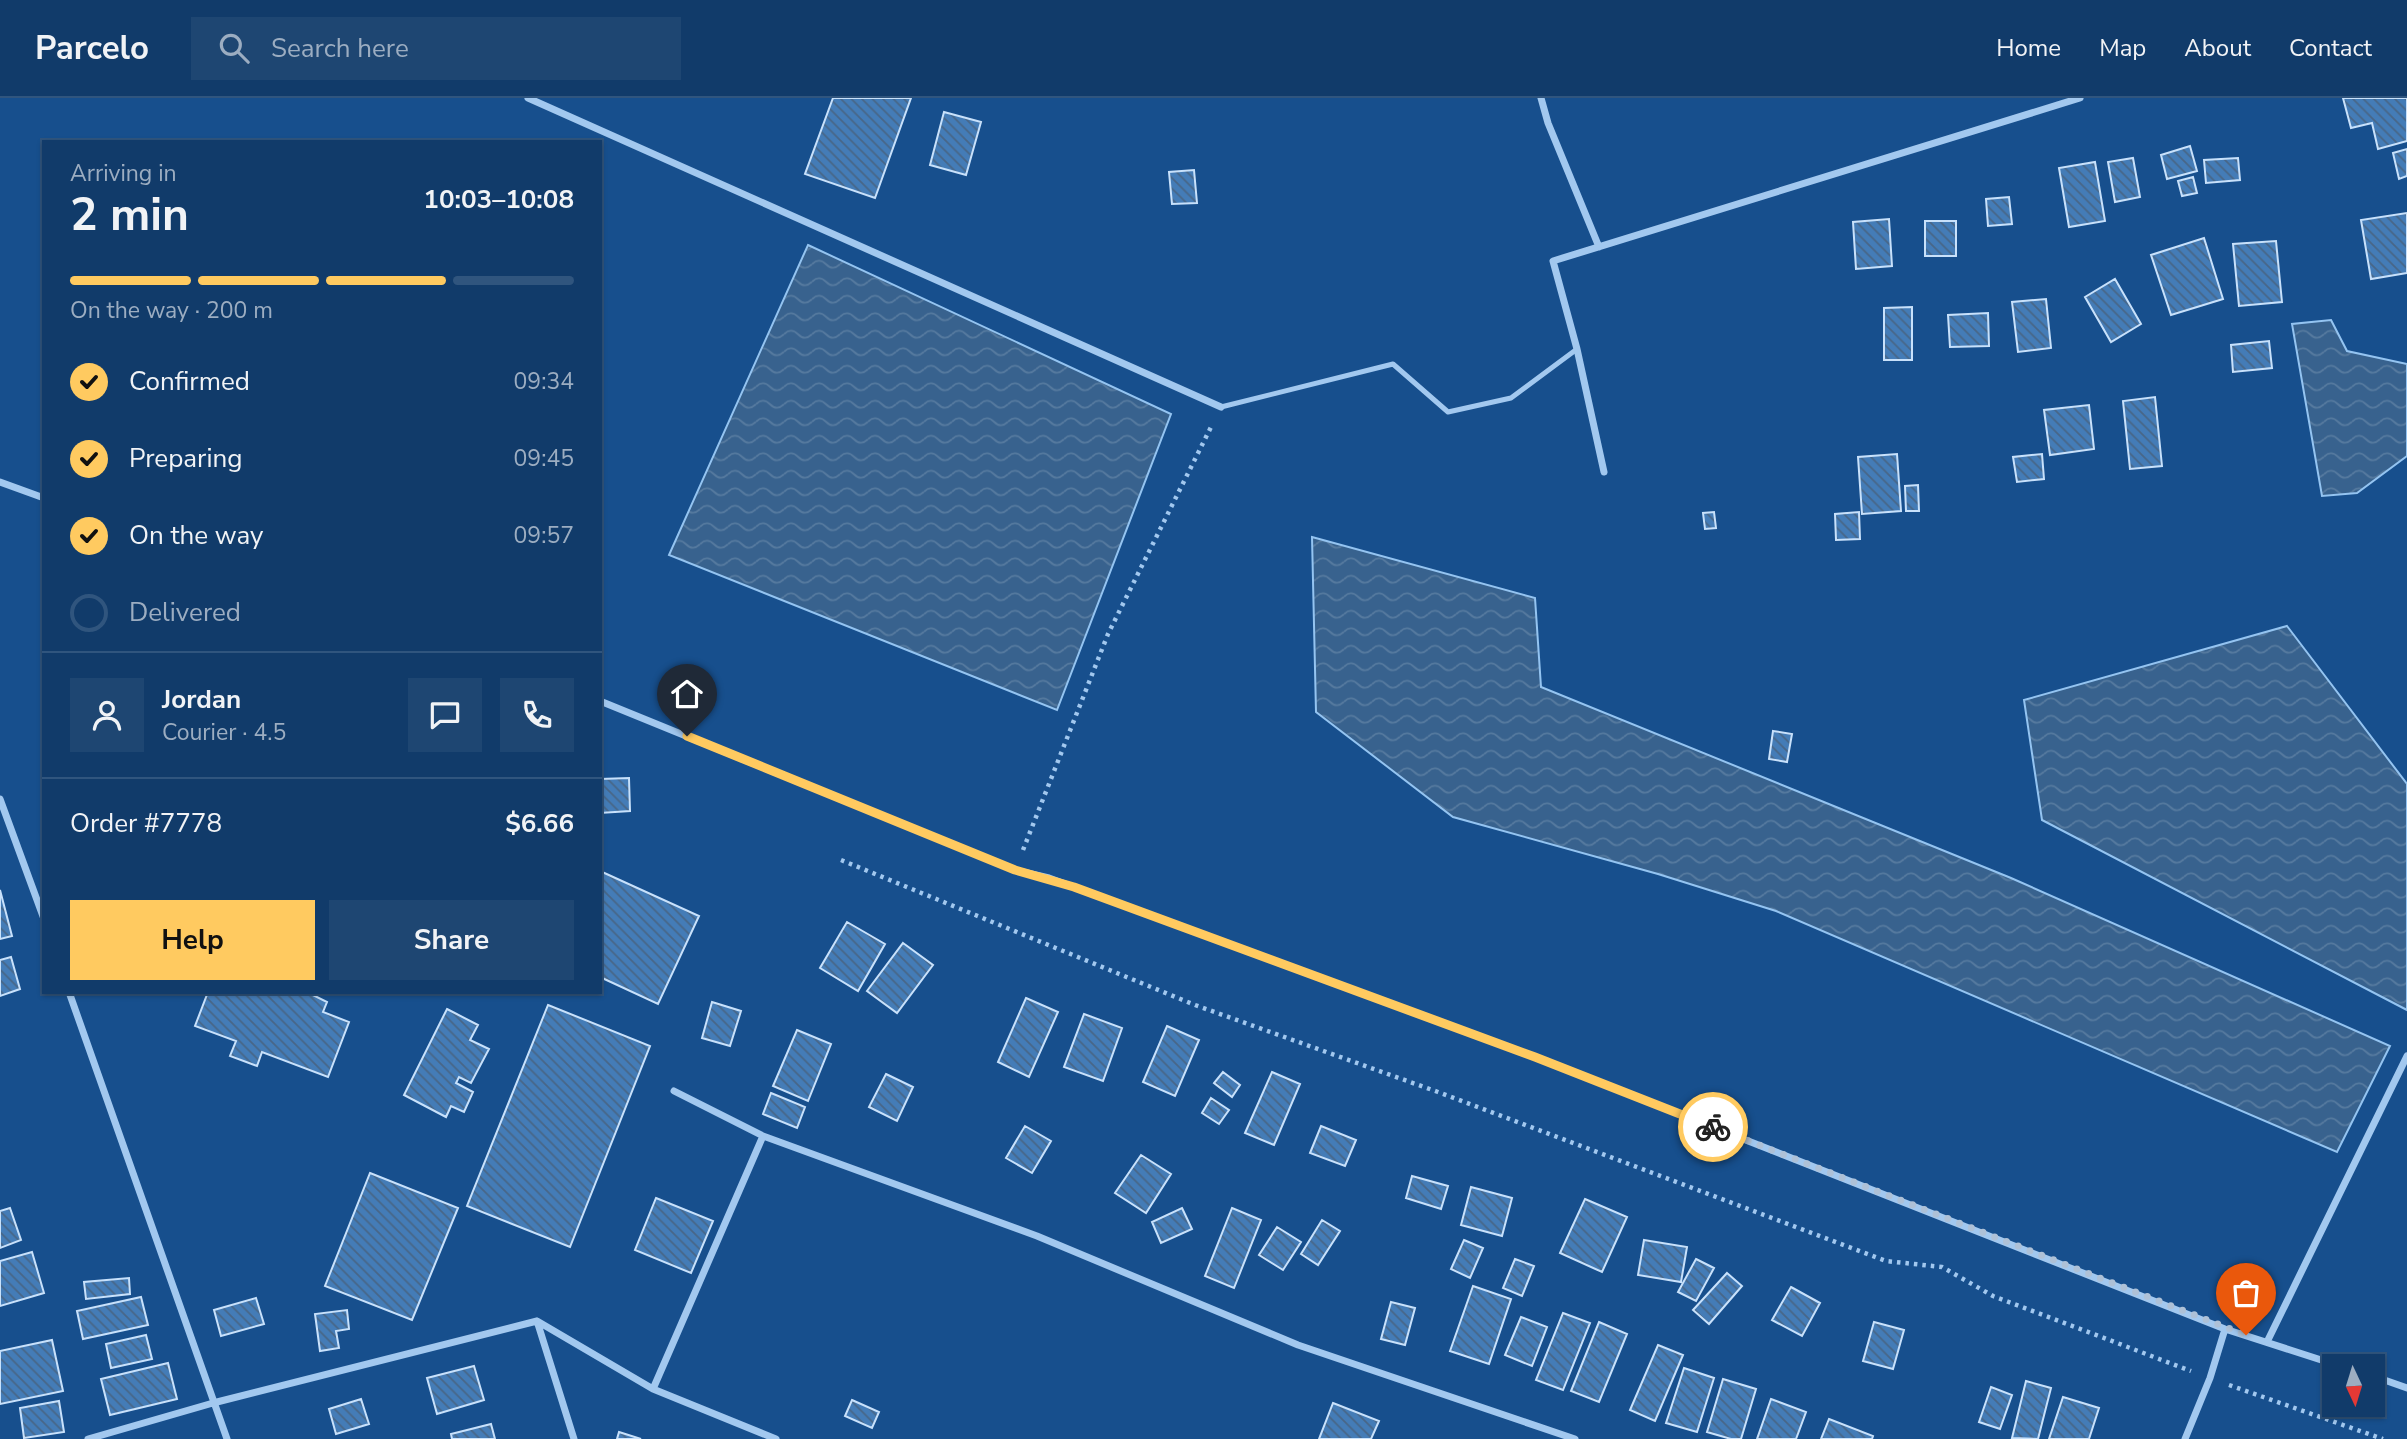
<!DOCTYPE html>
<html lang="en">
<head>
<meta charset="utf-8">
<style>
	:root { --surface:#113b6a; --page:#1e4672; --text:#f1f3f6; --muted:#9cadc1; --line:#30557e; --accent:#ffca60 }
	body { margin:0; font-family:"Nunito Sans",sans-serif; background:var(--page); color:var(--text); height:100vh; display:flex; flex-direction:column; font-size:26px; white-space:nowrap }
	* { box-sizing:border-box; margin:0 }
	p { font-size:23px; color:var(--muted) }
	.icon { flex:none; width:38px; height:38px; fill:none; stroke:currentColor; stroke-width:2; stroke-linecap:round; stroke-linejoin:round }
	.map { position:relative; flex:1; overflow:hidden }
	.drawer { position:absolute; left:42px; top:42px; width:560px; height:854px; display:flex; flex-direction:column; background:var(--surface); border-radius:0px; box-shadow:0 2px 5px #0004,0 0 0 2px var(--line) }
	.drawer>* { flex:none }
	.needle { width:46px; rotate:176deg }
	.tools { position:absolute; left:2322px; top:1256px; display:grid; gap:14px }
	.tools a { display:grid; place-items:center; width:63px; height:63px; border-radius:0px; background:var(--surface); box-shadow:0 2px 5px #0004,0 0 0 2px var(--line); font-size:35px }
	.pin { position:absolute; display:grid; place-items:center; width:60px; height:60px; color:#fff; margin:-72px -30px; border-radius:50% 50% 50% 0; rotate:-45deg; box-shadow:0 0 7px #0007 }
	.pin .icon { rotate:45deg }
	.courier { position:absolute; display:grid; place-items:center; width:70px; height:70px; margin:-35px; border:5px solid #ffca60; border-radius:50%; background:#fff; color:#222; box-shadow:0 2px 9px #0007 }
	.summary em { font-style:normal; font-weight:700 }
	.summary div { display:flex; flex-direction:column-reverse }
	.summary { display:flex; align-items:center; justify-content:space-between; height:119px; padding:0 28px }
	h1 { font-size:46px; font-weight:700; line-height:52px }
	.bar { display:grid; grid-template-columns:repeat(4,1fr); gap:10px 7px; align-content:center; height:84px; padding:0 28px }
	.bar i { height:9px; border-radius:5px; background:var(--line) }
	.bar .selected { background:var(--accent) }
	.bar p { grid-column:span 4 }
	.line { display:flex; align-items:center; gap:18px; padding:0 28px; border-top:2px solid var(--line) }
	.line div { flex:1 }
	.round { display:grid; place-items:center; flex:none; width:74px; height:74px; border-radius:0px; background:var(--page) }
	ol { padding:0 28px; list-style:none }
	li { display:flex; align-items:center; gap:21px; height:77px }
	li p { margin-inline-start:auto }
	li .icon { padding:7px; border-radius:50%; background:var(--accent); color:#111; stroke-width:4 }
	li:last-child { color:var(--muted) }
	li i { width:38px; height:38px; border:4px solid var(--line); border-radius:50% }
	.button { display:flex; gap:14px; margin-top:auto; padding:14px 28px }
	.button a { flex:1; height:80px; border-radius:0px; background:var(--accent); color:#111; font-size:28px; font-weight:700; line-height:80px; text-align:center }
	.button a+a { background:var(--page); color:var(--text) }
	header { display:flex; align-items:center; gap:42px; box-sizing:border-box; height:98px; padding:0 35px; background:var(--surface); border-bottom:2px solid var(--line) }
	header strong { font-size:33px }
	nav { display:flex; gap:38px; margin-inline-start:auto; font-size:24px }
	.search { width:490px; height:63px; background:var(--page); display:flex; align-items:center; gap:18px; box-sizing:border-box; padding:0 24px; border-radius:0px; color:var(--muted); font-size:26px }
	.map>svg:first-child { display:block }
	.water { fill:url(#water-waves); stroke:#94c4f1; stroke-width:2 }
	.building { fill:url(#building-back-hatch); stroke:#c8e1fb; stroke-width:2 }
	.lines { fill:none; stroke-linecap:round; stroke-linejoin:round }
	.path { stroke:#a2c8ef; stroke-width:4.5; stroke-dasharray:3.5 5; stroke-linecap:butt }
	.lane { stroke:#a2c8ef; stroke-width:5 }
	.street { stroke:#a2c8ef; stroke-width:7 }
	.done { stroke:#aec1d7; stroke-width:7; stroke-dasharray:0 12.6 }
	.route { stroke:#ffca60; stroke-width:9 }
</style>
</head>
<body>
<header>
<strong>Parcelo</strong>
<div class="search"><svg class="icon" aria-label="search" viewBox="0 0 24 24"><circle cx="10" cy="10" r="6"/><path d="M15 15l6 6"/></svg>Search here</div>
<nav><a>Home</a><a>Map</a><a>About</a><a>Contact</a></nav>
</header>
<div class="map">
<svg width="2407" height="1341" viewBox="0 0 2407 1341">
	<defs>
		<pattern id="water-waves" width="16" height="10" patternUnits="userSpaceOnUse" patternTransform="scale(1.75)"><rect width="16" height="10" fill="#38628e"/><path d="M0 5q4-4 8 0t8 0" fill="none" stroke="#567a9f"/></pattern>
		<pattern id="building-back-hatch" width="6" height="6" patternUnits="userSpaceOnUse" patternTransform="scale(1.75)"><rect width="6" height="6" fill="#447cb7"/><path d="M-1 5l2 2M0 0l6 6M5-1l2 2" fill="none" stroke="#486687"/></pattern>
	</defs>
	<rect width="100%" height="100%" fill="#174f8d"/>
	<!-- water -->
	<path class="water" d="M808 147 1171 316 1057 612 669 457Z
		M2331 222 2347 253 2407 266V358L2357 395 2322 398 2292 226Z
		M1312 439 1535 500 1541 589 2011 780 2390 948 2337 1054 1776 813 1658 776 1453 719 1316 614Z
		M2287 528 2407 686V912L2042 722 2024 602Z"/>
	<!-- building -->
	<path class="building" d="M833 0H911L875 100 805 76Z
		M2343 0H2407V43L2378 51 2372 25 2351 30Z
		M944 14 981 24 966 77 930 67Z
		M2190 48 2197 73 2167 81 2161 57Z
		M2407 51V78L2399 81 2393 55Z
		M2133 60 2140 99 2115 104 2108 64Z
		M2238 60 2240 82 2206 85 2204 62Z
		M2095 64 2105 123 2069 129 2059 70Z
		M1194 72 1197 105 1172 106 1169 74Z
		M2193 79 2197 95 2182 98 2178 83Z
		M2009 99 2012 126 1988 128 1986 101Z
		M2407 115V175L2371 181 2361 122Z
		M1889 121 1892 168 1856 171 1853 124Z
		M1925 123H1956V158H1925Z
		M2204 140 2223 201 2171 217 2151 157Z
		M2276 143 2282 204 2239 208 2233 146Z
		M2115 181 2141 226 2111 244 2085 199Z
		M2046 201 2051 250 2018 254 2012 204Z
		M1912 209V262H1884V210Z
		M1988 215 1989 248 1950 249 1948 217Z
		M2269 243 2272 270 2233 274 2231 247Z
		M2155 299 2162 368 2130 371 2123 303Z
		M2089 307 2094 351 2050 357 2044 312Z
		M1897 356 1901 413 1862 416 1858 359Z
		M2042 356 2044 381 2017 384 2013 359Z
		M1918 387 1919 413H1906L1905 388Z
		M1714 414 1716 430 1705 431 1703 415Z
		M1859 414 1860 441 1836 442 1835 416Z
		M1773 633 1792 636 1787 664 1769 661Z
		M629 680 630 713 600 715V681Z
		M600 773 699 818 658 906 600 879Z
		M0 792 12 838 0 841Z
		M847 824 885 846 858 893 820 870Z
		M903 845 933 867 897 915 867 893Z
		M11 859 20 891 0 898V862Z
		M208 894H307L327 904 323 914 349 924 328 979 262 954 257 968 230 958 236 943 195 928Z
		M1026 900 1058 914 1029 979 998 964Z
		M712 904 741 913 730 948 702 940Z
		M548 907 650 948 570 1149 467 1108Z
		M447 911 478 927 470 942 489 951 471 985 459 979 456 985 473 994 464 1014 451 1008 446 1019 404 997Z
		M1084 916 1122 930 1103 983 1064 969Z
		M1167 928 1199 942 1175 998 1143 984Z
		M797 932 831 946 808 1003 773 988Z
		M1223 974 1240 987 1232 999 1214 985Z
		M1272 974 1300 986 1274 1047 1245 1035Z
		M886 976 913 989 897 1023 869 1009Z
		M771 995 805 1009 797 1030 763 1016Z
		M1211 1000 1229 1012 1219 1026 1202 1015Z
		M1025 1028 1051 1043 1032 1075 1006 1060Z
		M1321 1028 1356 1042 1345 1068 1310 1055Z
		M1141 1057 1171 1076 1146 1115 1115 1095Z
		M370 1075 458 1110 412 1222 325 1188Z
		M1412 1078 1448 1088 1441 1111 1406 1100Z
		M1471 1089 1512 1100 1502 1138 1461 1127Z
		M656 1100 713 1123 691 1175 635 1152Z
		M1585 1101 1627 1119 1602 1174 1560 1155Z
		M10 1110 21 1142 0 1150V1113Z
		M1182 1110 1192 1131 1161 1145 1152 1124Z
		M1232 1110 1261 1122 1234 1190 1205 1178Z
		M1322 1122 1340 1133 1318 1167 1301 1156Z
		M1277 1129 1301 1144 1283 1172 1259 1157Z
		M1464 1142 1483 1150 1470 1180 1451 1171Z
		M1644 1142 1687 1149 1681 1184 1638 1177Z
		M32 1154 44 1195 0 1208V1163Z
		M1515 1161 1534 1168 1522 1198 1503 1190Z
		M1696 1161 1714 1170 1696 1203 1678 1194Z
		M1727 1175 1742 1188 1709 1226 1693 1212Z
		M129 1180 130 1196 86 1201 84 1184Z
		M1473 1188 1511 1201 1489 1266 1450 1253Z
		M1791 1189 1820 1205 1802 1238 1772 1222Z
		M141 1199 148 1227 83 1241 77 1213Z
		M256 1200 264 1226 221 1238 214 1212Z
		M1391 1204 1415 1210 1405 1247 1381 1241Z
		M347 1212 349 1231 336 1233 339 1250 320 1253 315 1216Z
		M1563 1215 1590 1225 1563 1292 1536 1282Z
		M1521 1219 1547 1229 1532 1268 1505 1257Z
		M1599 1224 1627 1236 1599 1304 1571 1293Z
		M1874 1224 1904 1232 1893 1271 1863 1263Z
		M146 1237 152 1261 111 1270 106 1246Z
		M52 1242 63 1293 0 1306V1253Z
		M1658 1247 1683 1257 1655 1323 1630 1312Z
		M168 1265 177 1301 110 1317 101 1281Z
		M474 1268 484 1302 437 1316 427 1280Z
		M1684 1270 1714 1280 1697 1334 1666 1325Z
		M1723 1281 1756 1291 1741 1341H1731L1707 1334Z
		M2026 1283 2051 1290 2038 1341 2012 1340Z
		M1991 1289 2012 1297 2000 1331 1979 1324Z
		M2063 1299 2099 1310 2089 1341H2049Z
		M361 1301 369 1326 336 1336 329 1311Z
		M1771 1301 1806 1314 1796 1341H1757Z
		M852 1302 879 1314 872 1330 845 1318Z
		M59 1303 64 1334 24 1340 20 1310Z
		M1333 1305 1379 1323 1371 1341H1319Z
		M1829 1321 1873 1338 1872 1341H1821Z
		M491 1326 495 1341H452L451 1336Z
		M619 1334 641 1341H617Z"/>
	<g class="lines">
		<!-- path -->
		<path class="path" d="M1023 752 1108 536 1211 329
			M841 762 1195 907 1438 994 1886 1163 1942 1169 1993 1198 2191 1273
			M2229 1287 2383 1341"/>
		<!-- lane -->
		<path class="lane" d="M1221 309 1393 266 1448 314 1511 300 1577 251"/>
		<!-- street -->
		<path class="street" d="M528 0 1221 309
			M1541 0 1548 25 1599 149
			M1604 374 1577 251 1553 163 2080 0
			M0 384 44 400
			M600 603 1015 772 1049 780 1535 959 2225 1231 2343 1269
			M0 701 44 821
			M69 894 227 1341
			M674 993 763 1038
			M537 1223 574 1341
			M2267 1244 2407 958
			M2373 1278 2407 1290
			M653 1291 763 1038 1037 1138 1298 1247 1575 1341
			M88 1341 213 1305 537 1223 653 1291 776 1341
			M2185 1341 2210 1280 2225 1231"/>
	</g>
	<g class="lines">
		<!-- done -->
		<path class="done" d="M1713 1029 2246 1237"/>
		<!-- route -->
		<path class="route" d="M687 638 1015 772 1074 789 1535 959 1713 1029"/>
	</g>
</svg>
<div class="tools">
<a><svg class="needle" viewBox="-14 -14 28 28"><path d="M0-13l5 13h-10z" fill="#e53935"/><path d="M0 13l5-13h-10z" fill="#9cadc1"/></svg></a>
</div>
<div class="pin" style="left:2246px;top:1237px;background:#ea580c"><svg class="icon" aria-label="bag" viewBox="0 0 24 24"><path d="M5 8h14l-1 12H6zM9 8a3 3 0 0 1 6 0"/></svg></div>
<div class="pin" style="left:687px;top:638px;background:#1f2937"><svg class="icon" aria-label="home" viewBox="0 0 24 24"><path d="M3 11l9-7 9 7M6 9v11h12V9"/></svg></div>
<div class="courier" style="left:1713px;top:1029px"><svg class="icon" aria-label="bike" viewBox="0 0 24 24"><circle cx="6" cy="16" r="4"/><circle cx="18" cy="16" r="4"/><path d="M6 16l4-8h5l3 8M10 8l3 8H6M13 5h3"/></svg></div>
<section class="drawer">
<div class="summary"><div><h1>2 min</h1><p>Arriving in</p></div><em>10:03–10:08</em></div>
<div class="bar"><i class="selected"></i><i class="selected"></i><i class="selected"></i><i></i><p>On the way · 200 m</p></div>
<ol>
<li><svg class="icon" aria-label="check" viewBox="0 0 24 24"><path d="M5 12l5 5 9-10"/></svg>Confirmed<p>09:34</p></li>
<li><svg class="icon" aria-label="check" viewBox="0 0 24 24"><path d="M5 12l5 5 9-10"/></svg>Preparing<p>09:45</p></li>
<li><svg class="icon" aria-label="check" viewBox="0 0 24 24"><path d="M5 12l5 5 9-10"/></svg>On the way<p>09:57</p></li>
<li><i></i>Delivered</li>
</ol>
<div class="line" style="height:126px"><a class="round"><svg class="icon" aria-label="person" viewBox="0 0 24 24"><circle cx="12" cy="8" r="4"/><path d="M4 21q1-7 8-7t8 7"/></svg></a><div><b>Jordan</b><p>Courier · 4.5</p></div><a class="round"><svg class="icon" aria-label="chat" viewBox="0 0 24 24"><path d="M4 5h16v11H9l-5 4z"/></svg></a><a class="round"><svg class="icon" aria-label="phone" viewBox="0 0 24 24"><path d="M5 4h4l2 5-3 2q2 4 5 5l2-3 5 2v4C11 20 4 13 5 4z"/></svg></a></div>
<div class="line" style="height:91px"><div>Order #7778</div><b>$6.66</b></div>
<div class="button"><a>Help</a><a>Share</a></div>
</section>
</div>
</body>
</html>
